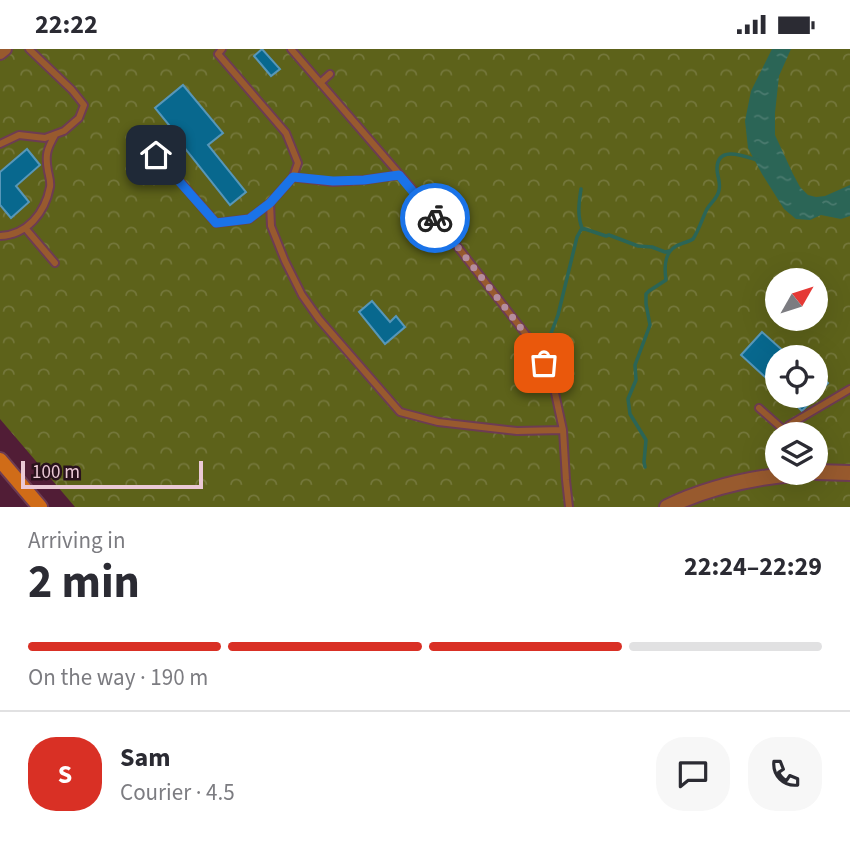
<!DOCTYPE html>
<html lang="en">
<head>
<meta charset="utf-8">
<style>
	:root { --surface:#fff; --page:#f7f7f7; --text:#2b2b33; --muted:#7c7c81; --line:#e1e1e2; --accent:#d93025 }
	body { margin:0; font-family:"Source Sans 3",sans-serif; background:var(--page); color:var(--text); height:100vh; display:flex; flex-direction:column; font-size:26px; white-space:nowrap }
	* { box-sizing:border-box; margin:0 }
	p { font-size:23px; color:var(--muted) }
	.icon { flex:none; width:38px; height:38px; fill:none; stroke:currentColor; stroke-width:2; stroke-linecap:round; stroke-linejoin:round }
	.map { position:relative; height:458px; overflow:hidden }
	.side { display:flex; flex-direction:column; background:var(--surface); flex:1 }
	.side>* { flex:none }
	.needle { width:46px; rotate:51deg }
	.tools { position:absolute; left:765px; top:219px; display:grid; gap:14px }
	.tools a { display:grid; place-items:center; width:63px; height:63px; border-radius:50%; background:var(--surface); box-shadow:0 7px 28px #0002; font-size:35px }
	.scale { position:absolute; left:21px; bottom:18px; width:182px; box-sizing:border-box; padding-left:7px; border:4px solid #ebc9d6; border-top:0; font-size:19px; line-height:24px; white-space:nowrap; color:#ebc9d6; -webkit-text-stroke:5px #29121c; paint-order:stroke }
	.pin { position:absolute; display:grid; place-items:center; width:60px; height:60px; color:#fff; margin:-30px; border-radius:14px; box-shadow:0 4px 10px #0006 }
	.courier { position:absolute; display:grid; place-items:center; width:70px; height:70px; margin:-35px; border:5px solid #1a73e8; border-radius:50%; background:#fff; color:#222; box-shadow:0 2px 9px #0007 }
	.headline em { font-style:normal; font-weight:700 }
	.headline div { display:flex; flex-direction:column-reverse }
	.headline { display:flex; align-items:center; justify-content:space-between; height:119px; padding:0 28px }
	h1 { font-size:46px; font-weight:700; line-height:52px }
	.bar { display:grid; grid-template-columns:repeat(4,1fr); gap:10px 7px; align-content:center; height:84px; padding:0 28px }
	.bar i { height:9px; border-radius:5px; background:var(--line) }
	.bar .current { background:var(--accent) }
	.bar p { grid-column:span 4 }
	.line { display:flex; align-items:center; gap:18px; padding:0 28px; border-top:2px solid var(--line) }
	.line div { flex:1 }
	.round { display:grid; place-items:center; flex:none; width:74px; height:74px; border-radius:28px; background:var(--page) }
	.status { display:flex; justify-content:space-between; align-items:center; height:49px; padding:0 35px; background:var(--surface); direction:ltr }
	.status svg { height:19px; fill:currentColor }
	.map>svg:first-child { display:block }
	.forest { fill:url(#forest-crowns); fill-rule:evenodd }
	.water { fill:url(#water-ripples) }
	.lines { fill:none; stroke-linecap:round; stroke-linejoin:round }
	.stream { stroke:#2b6556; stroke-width:3.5 }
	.building { fill:#08688e; stroke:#5797b9; stroke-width:2 }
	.service-casing { stroke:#6d3c53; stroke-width:10 }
	.minor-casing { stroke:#6d3c53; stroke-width:16 }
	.tertiary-casing { stroke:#6d3c53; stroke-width:18 }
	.secondary-casing { stroke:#6d3c53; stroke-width:18 }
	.service { stroke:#985a2e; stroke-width:6 }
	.minor { stroke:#985a2e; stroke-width:12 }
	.tertiary { stroke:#985a2e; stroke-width:14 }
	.secondary { stroke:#d06c18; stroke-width:14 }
	.done { stroke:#b58d9e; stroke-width:7; stroke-dasharray:0 12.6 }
	.route { stroke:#1a73e8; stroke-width:9 }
</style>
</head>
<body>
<div class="status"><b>22:22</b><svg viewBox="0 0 49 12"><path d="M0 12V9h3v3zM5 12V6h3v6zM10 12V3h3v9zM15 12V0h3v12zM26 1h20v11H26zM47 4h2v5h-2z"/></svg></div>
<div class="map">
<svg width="850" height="458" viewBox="0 0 850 458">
	<defs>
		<pattern id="forest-crowns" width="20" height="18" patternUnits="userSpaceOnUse" patternTransform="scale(1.75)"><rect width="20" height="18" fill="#5d621a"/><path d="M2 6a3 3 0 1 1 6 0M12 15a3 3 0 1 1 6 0" fill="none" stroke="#74773b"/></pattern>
		<pattern id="water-ripples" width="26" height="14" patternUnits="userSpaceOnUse" patternTransform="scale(1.75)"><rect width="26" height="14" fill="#2b6556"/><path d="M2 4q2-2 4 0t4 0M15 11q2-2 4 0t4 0" fill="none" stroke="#4a7a6e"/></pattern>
	</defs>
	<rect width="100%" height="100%" fill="#511d36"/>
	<!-- forest -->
	<path class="forest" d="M0 0H850V458H75L0 370ZM777 231H816V270H777ZM777 308H816V346H777ZM777 385H816V424H777Z"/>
	<!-- water -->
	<path class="water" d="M772 0H791L779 27 775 64V86L793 125 800 138 808 146 816 148 825 147 850 136V167L841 170 821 166 810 171 796 170 784 160 762 125 748 99 745 72 751 42Z"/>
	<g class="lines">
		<!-- stream -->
		<path class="stream" d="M582 179 606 187 609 186 638 197 652 198 665 203 670 202
			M550 287 558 266 577 188 582 179C577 166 579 153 581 140
			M645 418 644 413 646 391 630 365 628 350 636 331 635 316 650 276 646 255V245L649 242 666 231C664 217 664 200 681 195 685 193 689 193 693 190 699 181 702 170 707 160 711 153 718 149 719 141 721 133 717 127 717 120 717 96 744 107 757 111"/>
	</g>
	<!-- building -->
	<path class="building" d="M262 0 280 20 271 27 254 7Z
		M183 36 223 84 208 96 246 143 230 156 180 93 182 92 155 59Z
		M27 100 40 116 16 137 29 153 11 169 0 156V123Z
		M372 252 390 273 396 267 405 278 385 295 359 263Z
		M762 283 790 308H777V339L741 306Z
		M816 323 828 334 802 362 786 346H816Z"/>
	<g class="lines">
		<defs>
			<path id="service" d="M222 0 218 5 286 84 298 114 293 128 270 154 271 177 285 212 302 246 319 270 400 363 438 373 517 382 563 381
				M291 0 414 142 535 297 552 330 563 381 566 431 569 458
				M320 34 330 25
				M0 95 19 86 45 89 64 82 79 69 84 56 72 41 29 0
				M156 105 216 174 249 170 270 154
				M293 128 333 133 364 131 399 126
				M26 180 55 214
				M0 187C27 186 45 164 50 138 51 133 49 127 48 122 45 106 47 100 55 86
				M759 359 786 383
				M785 385 789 376 850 340"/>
			<path id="minor" d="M0 4 5 0"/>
			<path id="tertiary" d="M816 423 850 424
				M667 458C711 437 759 427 807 424"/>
			<path id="secondary" d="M0 411 40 458"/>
		</defs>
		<!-- service casing -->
		<use href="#service" class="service-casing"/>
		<!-- minor casing -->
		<use href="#minor" class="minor-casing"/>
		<!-- tertiary casing -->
		<use href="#tertiary" class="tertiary-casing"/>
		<!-- secondary casing -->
		<use href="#secondary" class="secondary-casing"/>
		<!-- service -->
		<use href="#service" class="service"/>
		<!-- minor -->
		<use href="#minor" class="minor"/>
		<!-- tertiary -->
		<use href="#tertiary" class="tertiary"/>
		<!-- secondary -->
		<use href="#secondary" class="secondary"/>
	</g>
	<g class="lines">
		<!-- done -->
		<path class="done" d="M435 169 535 297 544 314"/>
		<!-- route -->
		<path class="route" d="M156 106 216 174 249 170 270 154 293 128 333 132 364 131 399 126 435 169"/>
	</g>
</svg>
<div class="tools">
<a><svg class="needle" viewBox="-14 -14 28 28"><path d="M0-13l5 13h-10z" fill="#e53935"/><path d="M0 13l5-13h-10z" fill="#7c7c81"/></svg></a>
<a><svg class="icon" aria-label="locate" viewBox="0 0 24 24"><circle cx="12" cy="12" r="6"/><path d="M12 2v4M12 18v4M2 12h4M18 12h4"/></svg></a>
<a><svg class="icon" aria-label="layers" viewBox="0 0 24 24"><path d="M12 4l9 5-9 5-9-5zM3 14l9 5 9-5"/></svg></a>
</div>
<div class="scale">100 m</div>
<div class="pin" style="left:544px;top:314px;background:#ea580c"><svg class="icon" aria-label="bag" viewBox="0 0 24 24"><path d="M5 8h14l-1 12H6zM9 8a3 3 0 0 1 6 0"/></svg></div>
<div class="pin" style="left:156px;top:106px;background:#1f2937"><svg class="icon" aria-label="home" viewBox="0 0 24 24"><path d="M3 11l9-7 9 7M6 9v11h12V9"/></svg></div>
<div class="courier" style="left:435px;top:169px"><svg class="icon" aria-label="bike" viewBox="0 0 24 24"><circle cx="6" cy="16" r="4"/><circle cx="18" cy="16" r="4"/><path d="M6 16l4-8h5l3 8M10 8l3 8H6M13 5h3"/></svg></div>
</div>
<section class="side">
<div class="headline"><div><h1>2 min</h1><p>Arriving in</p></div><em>22:24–22:29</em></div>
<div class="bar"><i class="current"></i><i class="current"></i><i class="current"></i><i></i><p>On the way · 190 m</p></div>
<div class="line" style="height:126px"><b class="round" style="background:var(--accent);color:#fff">S</b><div><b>Sam</b><p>Courier · 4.5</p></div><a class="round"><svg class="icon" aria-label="chat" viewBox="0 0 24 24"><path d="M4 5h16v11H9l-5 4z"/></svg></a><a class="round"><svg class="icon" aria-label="phone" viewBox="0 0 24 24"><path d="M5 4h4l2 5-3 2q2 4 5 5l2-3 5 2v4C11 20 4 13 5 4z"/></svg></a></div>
</section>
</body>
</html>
